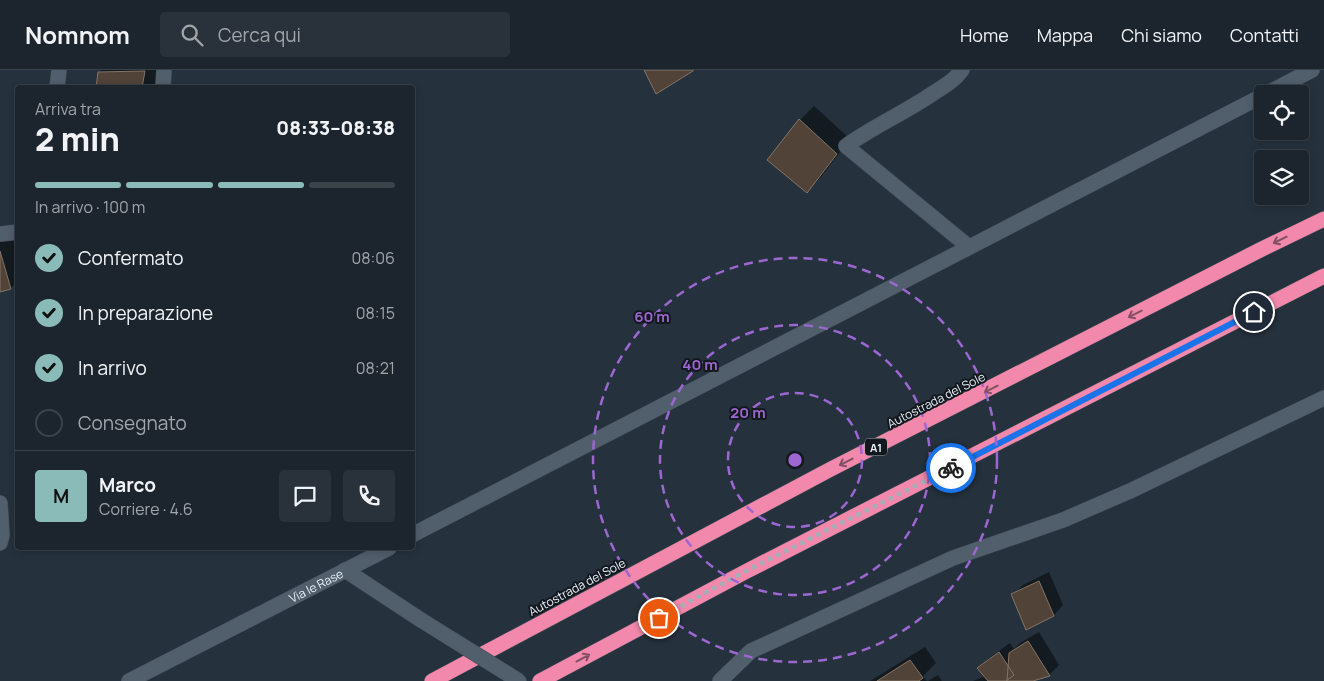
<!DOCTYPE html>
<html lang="it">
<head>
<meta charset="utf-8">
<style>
	:root { --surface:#1c252e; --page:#29313a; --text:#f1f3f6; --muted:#a0a5aa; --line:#3a424a; --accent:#8bbbb9 }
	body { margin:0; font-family:Manrope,sans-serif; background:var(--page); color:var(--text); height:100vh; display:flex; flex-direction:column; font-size:19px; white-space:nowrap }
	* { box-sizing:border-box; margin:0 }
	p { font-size:16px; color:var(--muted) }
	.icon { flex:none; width:28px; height:28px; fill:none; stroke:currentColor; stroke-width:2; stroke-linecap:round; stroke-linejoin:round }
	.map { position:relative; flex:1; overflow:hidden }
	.panel { position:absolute; left:15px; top:15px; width:400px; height:465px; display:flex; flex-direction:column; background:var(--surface); border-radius:5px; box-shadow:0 2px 8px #0003,0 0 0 1px var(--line) }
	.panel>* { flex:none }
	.buttons { position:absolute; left:1254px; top:15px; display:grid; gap:10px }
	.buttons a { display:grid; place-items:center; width:55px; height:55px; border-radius:5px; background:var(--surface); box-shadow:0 2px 8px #0003,0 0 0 1px var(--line); font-size:25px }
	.pin { position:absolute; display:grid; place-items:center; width:42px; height:42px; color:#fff; margin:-21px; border:2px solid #fff; border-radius:50%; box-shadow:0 1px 5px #0007 }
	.courier { position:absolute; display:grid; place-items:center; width:50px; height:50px; margin:-25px; border:4px solid #1a73e8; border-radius:50%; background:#fff; color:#222; box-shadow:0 1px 6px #0007 }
	.overview em { font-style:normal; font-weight:800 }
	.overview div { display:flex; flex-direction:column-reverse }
	.overview { display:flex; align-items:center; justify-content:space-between; height:85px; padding:0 20px }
	h1 { font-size:32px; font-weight:800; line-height:38px }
	.bar { display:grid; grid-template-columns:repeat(4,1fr); gap:8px 5px; align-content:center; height:60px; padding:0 20px }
	.bar i { height:6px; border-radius:4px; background:var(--line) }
	.bar .current { background:var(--accent) }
	.bar p { grid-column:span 4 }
	.line { display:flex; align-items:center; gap:12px; padding:0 20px; border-top:1px solid var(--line) }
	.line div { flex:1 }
	.round { display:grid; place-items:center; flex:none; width:52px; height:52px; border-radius:5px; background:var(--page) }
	ol { padding:0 20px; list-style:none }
	li { display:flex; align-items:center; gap:15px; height:55px }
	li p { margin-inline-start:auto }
	li .icon { padding:5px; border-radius:50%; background:var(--accent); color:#111; stroke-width:4 }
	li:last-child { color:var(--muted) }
	li i { width:28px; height:28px; border:2px solid var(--line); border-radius:50% }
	header { display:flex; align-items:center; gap:30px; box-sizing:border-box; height:70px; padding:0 25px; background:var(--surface); border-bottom:1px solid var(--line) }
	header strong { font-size:24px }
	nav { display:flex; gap:28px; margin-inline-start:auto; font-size:18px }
	.search { width:350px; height:45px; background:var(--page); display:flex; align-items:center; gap:12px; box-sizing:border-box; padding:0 18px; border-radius:5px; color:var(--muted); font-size:19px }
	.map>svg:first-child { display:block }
	.shadow { fill:#0007 }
	.building { fill:#514337; stroke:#847468 }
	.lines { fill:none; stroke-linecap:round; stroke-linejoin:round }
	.minor-casing { stroke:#424d56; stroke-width:16 }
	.highway-casing { stroke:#424d56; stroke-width:16 }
	.minor { stroke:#515e6c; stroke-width:15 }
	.highway { stroke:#f288ab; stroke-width:15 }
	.minor-bridge-casing { stroke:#424d56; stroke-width:16; stroke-linecap:butt }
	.minor-bridge { stroke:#515e6c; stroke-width:15 }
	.oneway { stroke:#825064 }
	.done { stroke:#a4aeb7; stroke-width:5; stroke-dasharray:0 9 }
	.route { stroke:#1a73e8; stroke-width:6 }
	.ring { fill:none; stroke:#9c67d0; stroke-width:2.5; stroke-dasharray:9 6 }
	.labels { text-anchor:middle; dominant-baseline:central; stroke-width:4; stroke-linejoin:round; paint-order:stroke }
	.shield { fill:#13181e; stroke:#a9b0b7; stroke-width:1 }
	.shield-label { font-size:11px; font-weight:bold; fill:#e9f1f9 }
	.street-label { font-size:12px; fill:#e9f1f9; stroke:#13181e }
	.centre { fill:#9c67d0; stroke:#13181e; stroke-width:2.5 }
	.ring-label { font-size:15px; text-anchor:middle; font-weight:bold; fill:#9c67d0; stroke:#13181e; stroke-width:4; stroke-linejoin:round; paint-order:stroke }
</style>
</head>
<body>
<header>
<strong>Nomnom</strong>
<div class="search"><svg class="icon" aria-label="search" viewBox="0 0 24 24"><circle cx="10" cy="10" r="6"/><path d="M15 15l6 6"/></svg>Cerca qui</div>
<nav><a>Home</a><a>Mappa</a><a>Chi siamo</a><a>Contatti</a></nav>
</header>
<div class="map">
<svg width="1324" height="611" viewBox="0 0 1324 611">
	<rect width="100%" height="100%" fill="#25313d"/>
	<!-- shadow -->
	<path class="shadow" d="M101 0H157L154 18H97L99 3Z
		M814 36 850 69 821 107 807 122 800 50Z
		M15 167 18 178V211L11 218 0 220V169Z
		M1049 502 1063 535 1054 545 1027 558 1013 525 1023 515Z
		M1039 562 1059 595 1050 604 1029 611 1008 608 1004 611H973L986 606 979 598 988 589 1010 573 1014 579 1020 573Z
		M925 577 936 593 923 606 927 611H870Z
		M938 605 942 611H928Z"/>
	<!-- building -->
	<path class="building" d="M644 0H693V1L656 24Z
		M145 1 142 18H96L98 2Z
		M799 49 837 84 807 123 767 90Z
		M0 181 11 219 0 222Z
		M1039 511 1054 546 1026 560 1011 524Z
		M1028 571 1050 606 1033 611H1007L1009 583Z
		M999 582 1014 605 1006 611H988L977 598Z
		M910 590 923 608 919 611H877Z"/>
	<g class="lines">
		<defs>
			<g id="minor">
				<path d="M962 0C953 12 944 16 932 24 904 43 874 56 846 76L969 177"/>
				<path d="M57 18 59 0"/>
				<path d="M163 18 164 0"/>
				<path d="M1266 24 1312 0"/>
				<path d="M0 164 18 162"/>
				<path d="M0 433 2 465 0 473"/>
				<path d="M412 465 1262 26"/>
				<path d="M345 500 421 550"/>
				<path id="s1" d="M129 611 389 478"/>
				<path d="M720 611 751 581 953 488 1063 450 1130 421 1324 328"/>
			</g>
			<path id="highway" d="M432 611 831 399 1260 180 1324 149
				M540 611 745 502 1324 206"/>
		</defs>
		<!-- minor casing -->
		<use href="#minor" class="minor-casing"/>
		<!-- highway casing -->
		<use href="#highway" class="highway-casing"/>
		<!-- minor -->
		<use href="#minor" class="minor"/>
		<!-- highway -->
		<use href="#highway" class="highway"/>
		<defs>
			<path id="minor-bridge" d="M421 550 519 611"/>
		</defs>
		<!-- minor-bridge casing -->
		<use href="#minor-bridge" class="minor-bridge-casing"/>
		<!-- minor-bridge -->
		<use href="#minor-bridge" class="minor-bridge"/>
	</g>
	<!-- one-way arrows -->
	<defs><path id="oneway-shaft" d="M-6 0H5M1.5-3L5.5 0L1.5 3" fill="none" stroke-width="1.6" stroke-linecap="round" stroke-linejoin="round" transform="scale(1.25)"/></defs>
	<g class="oneway">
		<use href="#oneway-shaft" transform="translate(1280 170) rotate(154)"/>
		<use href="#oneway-shaft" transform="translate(1135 244) rotate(153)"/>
		<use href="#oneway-shaft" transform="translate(991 319) rotate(153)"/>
		<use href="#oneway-shaft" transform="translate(846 392) rotate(153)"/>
		<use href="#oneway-shaft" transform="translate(583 588) rotate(-28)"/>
	</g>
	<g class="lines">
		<!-- done -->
		<path class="done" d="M659 548 744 502 951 398"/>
		<!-- route -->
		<path class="route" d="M951 398 1254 242"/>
	</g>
	<!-- distance rings -->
	<g class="ring">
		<circle cx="795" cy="390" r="67"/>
		<circle cx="795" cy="390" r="135"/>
		<circle cx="795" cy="390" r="202"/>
	</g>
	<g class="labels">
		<!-- shield labels -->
		<rect class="shield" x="865" y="368.5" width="22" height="17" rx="4"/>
		<g class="shield-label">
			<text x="876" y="377">A1</text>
		</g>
		<!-- street labels -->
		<g class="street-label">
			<text transform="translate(936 330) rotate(-27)">Autostrada del Sole</text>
			<text stroke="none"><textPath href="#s1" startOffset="210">Via le Rase</textPath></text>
			<text transform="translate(577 517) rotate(-28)">Autostrada del Sole</text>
		</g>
	</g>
	<circle cx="795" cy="390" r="8" class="centre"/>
	<g class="ring-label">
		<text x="652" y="252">60 m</text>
		<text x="700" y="300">40 m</text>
		<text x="748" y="348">20 m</text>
	</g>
</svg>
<div class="buttons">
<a><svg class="icon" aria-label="locate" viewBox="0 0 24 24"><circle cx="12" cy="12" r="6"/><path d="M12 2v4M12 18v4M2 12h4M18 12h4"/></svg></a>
<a><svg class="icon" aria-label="layers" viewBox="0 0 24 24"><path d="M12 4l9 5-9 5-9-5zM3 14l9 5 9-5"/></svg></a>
</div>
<div class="pin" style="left:659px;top:548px;background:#ea580c"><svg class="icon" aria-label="bag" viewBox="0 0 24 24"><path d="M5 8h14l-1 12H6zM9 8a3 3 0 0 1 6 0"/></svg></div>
<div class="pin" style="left:1254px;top:242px;background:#1f2937"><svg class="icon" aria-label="home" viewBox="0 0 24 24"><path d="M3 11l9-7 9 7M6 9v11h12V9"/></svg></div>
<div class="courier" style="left:951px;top:398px"><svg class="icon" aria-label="bike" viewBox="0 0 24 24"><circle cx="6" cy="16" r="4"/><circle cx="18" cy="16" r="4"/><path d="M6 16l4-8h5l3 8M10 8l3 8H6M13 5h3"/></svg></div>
<section class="panel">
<div class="overview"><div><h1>2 min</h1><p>Arriva tra</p></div><em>08:33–08:38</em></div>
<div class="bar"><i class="current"></i><i class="current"></i><i class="current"></i><i></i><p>In arrivo · 100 m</p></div>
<ol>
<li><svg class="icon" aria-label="check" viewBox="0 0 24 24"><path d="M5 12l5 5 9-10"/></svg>Confermato<p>08:06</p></li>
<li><svg class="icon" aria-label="check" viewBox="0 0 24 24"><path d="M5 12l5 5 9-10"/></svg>In preparazione<p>08:15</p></li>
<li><svg class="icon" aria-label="check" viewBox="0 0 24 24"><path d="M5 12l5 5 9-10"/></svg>In arrivo<p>08:21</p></li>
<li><i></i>Consegnato</li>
</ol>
<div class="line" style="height:90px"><b class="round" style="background:var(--accent);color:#111">M</b><div><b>Marco</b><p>Corriere · 4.6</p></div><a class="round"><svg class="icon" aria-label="chat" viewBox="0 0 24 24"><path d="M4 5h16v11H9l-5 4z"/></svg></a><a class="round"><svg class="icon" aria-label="phone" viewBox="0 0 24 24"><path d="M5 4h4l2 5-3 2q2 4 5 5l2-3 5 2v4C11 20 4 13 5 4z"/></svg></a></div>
</section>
</div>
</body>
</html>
